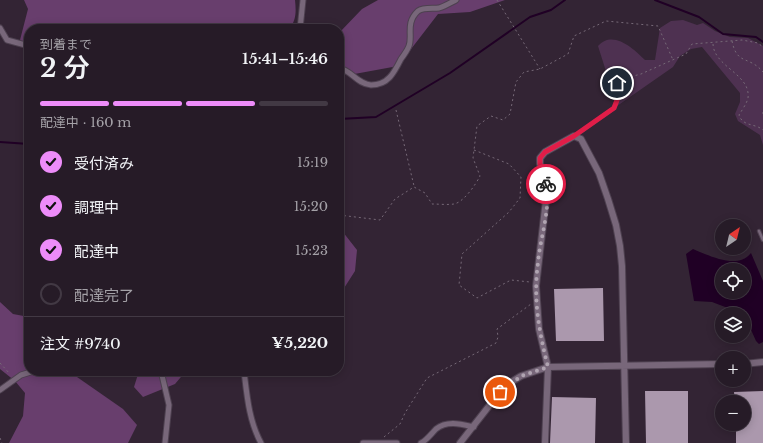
<!DOCTYPE html>
<html lang="ja">
<head>
<meta charset="utf-8">
<style>
	:root { --surface:#261b27; --page:#2e242f; --text:#f1f3f6; --muted:#a4a1a7; --line:#423944; --accent:#ed8cf9 }
	body { margin:0; font-family:"Libre Baskerville","Noto Sans JP",serif; background:var(--page); color:var(--text); height:100vh; display:flex; flex-direction:column; font-size:15px; white-space:nowrap }
	* { box-sizing:border-box; margin:0 }
	p { font-size:13px; color:var(--muted) }
	.icon { flex:none; width:22px; height:22px; fill:none; stroke:currentColor; stroke-width:2; stroke-linecap:round; stroke-linejoin:round }
	.map { position:relative; flex:1; overflow:hidden }
	.panel { position:absolute; left:24px; top:24px; width:320px; height:352px; display:flex; flex-direction:column; background:var(--surface); border-radius:16px; box-shadow:0 2px 10px #0003,0 0 0 1px var(--line) }
	.panel>* { flex:none }
	.needle { width:26px; rotate:35deg }
	.controls { position:absolute; left:715px; top:219px; display:grid; gap:8px }
	.controls a { display:grid; place-items:center; width:36px; height:36px; border-radius:50%; background:var(--surface); box-shadow:0 2px 10px #0003,0 0 0 1px var(--line); font-size:20px }
	.pin { position:absolute; display:grid; place-items:center; width:34px; height:34px; color:#fff; margin:-17px; border:2px solid #fff; border-radius:50%; box-shadow:0 1px 4px #0007 }
	.courier { position:absolute; display:grid; place-items:center; width:40px; height:40px; margin:-20px; border:3px solid #e11d48; border-radius:50%; background:#fff; color:#222; box-shadow:0 1px 5px #0007 }
	.head em { font-style:normal; font-weight:600 }
	.head div { display:flex; flex-direction:column-reverse }
	.head { display:flex; align-items:center; justify-content:space-between; height:68px; padding:0 16px }
	h1 { font-size:26px; font-weight:600; line-height:30px }
	.bar { display:grid; grid-template-columns:repeat(4,1fr); gap:6px 4px; align-content:center; height:48px; padding:0 16px }
	.bar i { height:5px; border-radius:3px; background:var(--line) }
	.bar .on { background:var(--accent) }
	.bar p { grid-column:span 4 }
	.line { display:flex; align-items:center; gap:10px; padding:0 16px; border-top:1px solid var(--line) }
	.line div { flex:1 }
	ol { padding:0 16px; list-style:none }
	li { display:flex; align-items:center; gap:12px; height:44px }
	li p { margin-inline-start:auto }
	li .icon { padding:4px; border-radius:50%; background:var(--accent); color:#111; stroke-width:4 }
	li:last-child { color:var(--muted) }
	li i { width:22px; height:22px; border:2px solid var(--line); border-radius:50% }
	.map>svg:first-child { display:block }
	.green { fill:#4e3151 }
	.forest { fill:#683e6d }
	.water { fill:#200025; fill-rule:evenodd }
	.lines { fill:none; stroke-linecap:round; stroke-linejoin:round }
	.stream { stroke:#200025; stroke-width:2 }
	.building { fill:#ab98ad }
	.service-casing { stroke:#4e4150; stroke-width:4.5 }
	.minor-casing { stroke:#4e4150; stroke-width:7 }
	.tertiary-casing { stroke:#4e4150; stroke-width:8 }
	.path { stroke:#766977; stroke-width:1; stroke-dasharray:2 3; stroke-linecap:butt }
	.service { stroke:#78677a; stroke-width:2.5 }
	.minor { stroke:#78677a; stroke-width:5 }
	.tertiary { stroke:#78677a; stroke-width:6 }
	.done { stroke:#b0a4b1; stroke-width:4; stroke-dasharray:0 7.2 }
	.route { stroke:#e11d48; stroke-width:5 }
</style>
</head>
<body>
<div class="map">
<svg width="763" height="443" viewBox="0 0 763 443">
	<rect width="100%" height="100%" fill="#332434"/>
	<!-- green -->
	<path class="green" d="M683 20 697 25 703 23 715 31 730 37 748 38 763 46V145L760 135 738 121 735 114 740 102V93L702 47 691 49 680 56 673 67 617 106 598 46C613 29 634 49 645 60H655L660 28 671 21Z"/>
	<!-- forest -->
	<path class="forest" d="M24 0H295C296 10 297 22 288 29H29V51L20 40 28 9Z
		M378 0H505L470 12 438 14 398 66 349 75 339 66V33L362 9Z
		M339 227 357 250 355 271 339 296Z
		M0 302 13 314 29 317V371H75L77 377 123 409 137 425 128 443H9L23 416 25 393 15 381 0 369Z
		M139 371H186L175 384 143 397 134 387Z"/>
	<!-- water -->
	<path class="water" d="M693 249C710 256 738 270 751 253L763 281V342L759 344 756 341 744 314 712 302 694 301 686 254ZM722 270H744V292H722Z"/>
	<g class="lines">
		<!-- stream -->
		<path class="stream" d="M655 0 699 17 723 34 756 37 763 42
			M339 119 376 117 450 73 530 17 551 10 565 0
			M0 142 29 144"/>
	</g>
	<!-- building -->
	<path class="building" d="M603 288 604 341H556L554 289Z
		M645 391H688V443H646Z
		M763 391V443H736V424H744V402H735L734 392Z
		M552 397 596 398 595 443H550Z"/>
	<g class="lines">
		<defs>
			<path id="service" d="M576 135 614 108 619 95 617 83
				M759 231 763 240"/>
			<path id="minor" d="M0 28 7 40 29 46
				M300 29 303 0
				M339 68C351 70 357 84 371 85 388 85 394 73 401 59 404 55 407 51 409 46 413 36 405 23 418 11 424 7 433 9 439 8 445 6 450 3 456 0
				M161 371 169 405 165 443
				M244 371C247 396 249 421 261 443
				M0 390 21 375 34 371
				M363 443H397
				M421 443C427 440 431 434 436 429 447 420 461 424 474 427"/>
			<path id="tertiary" d="M744 364 763 362
				M460 443 500 392 508 384 521 376 548 367 722 364
				M545 443 548 367 539 329 536 286 547 191 545 175 540 164V158L545 152 574 136 581 139 599 173 608 199 616 225 620 246 622 266 626 443"/>
		</defs>
		<!-- service casing -->
		<use href="#service" class="service-casing"/>
		<!-- minor casing -->
		<use href="#minor" class="minor-casing"/>
		<!-- tertiary casing -->
		<use href="#tertiary" class="tertiary-casing"/>
		<!-- path -->
		<path class="path" d="M497 0 540 69
			M732 41C737 66 749 55 763 72
			M713 44C714 67 751 74 748 98 747 103 742 110 739 115 743 127 755 123 763 130
			M626 78 641 74 686 54 692 44 742 40 758 43 763 47
			M396 110 414 186
			M763 112V114
			M474 150 509 164 521 177 520 198 509 212 462 254 459 285 477 298 511 280 530 282
			M339 215 380 220 395 199 414 187 425 193 432 204C439 204 447 205 454 204 464 202 476 184 480 176L473 158 477 126 491 116 503 120 510 114 516 82 524 72 540 69 568 54 574 36 606 21 658 26 673 60
			M0 363 10 374
			M384 437 400 424 405 413 427 378 496 343 498 337 497 329 531 304
			M0 438 2 443"/>
		<!-- service -->
		<use href="#service" class="service"/>
		<!-- minor -->
		<use href="#minor" class="minor"/>
		<!-- tertiary -->
		<use href="#tertiary" class="tertiary"/>
	</g>
	<g class="lines">
		<!-- done -->
		<path class="done" d="M500 392 521 376 548 367C539 332 533 299 538 263 540 238 551 209 546 184"/>
		<!-- route -->
		<path class="route" d="M546 184 545 175 540 164V158L545 152 574 136 614 108 619 95 617 83"/>
	</g>
</svg>
<div class="controls">
<a><svg class="needle" viewBox="-14 -14 28 28"><path d="M0-13l5 13h-10z" fill="#e53935"/><path d="M0 13l5-13h-10z" fill="#a4a1a7"/></svg></a>
<a><svg class="icon" aria-label="locate" viewBox="0 0 24 24"><circle cx="12" cy="12" r="6"/><path d="M12 2v4M12 18v4M2 12h4M18 12h4"/></svg></a>
<a><svg class="icon" aria-label="layers" viewBox="0 0 24 24"><path d="M12 4l9 5-9 5-9-5zM3 14l9 5 9-5"/></svg></a>
<a>+</a>
<a>−</a>
</div>
<div class="pin" style="left:500px;top:392px;background:#ea580c"><svg class="icon" aria-label="bag" viewBox="0 0 24 24"><path d="M5 8h14l-1 12H6zM9 8a3 3 0 0 1 6 0"/></svg></div>
<div class="pin" style="left:617px;top:83px;background:#1f2937"><svg class="icon" aria-label="home" viewBox="0 0 24 24"><path d="M3 11l9-7 9 7M6 9v11h12V9"/></svg></div>
<div class="courier" style="left:546px;top:184px"><svg class="icon" aria-label="bike" viewBox="0 0 24 24"><circle cx="6" cy="16" r="4"/><circle cx="18" cy="16" r="4"/><path d="M6 16l4-8h5l3 8M10 8l3 8H6M13 5h3"/></svg></div>
<section class="panel">
<div class="head"><div><h1>2 分</h1><p>到着まで</p></div><em>15:41–15:46</em></div>
<div class="bar"><i class="on"></i><i class="on"></i><i class="on"></i><i></i><p>配達中 · 160 m</p></div>
<ol>
<li><svg class="icon" aria-label="check" viewBox="0 0 24 24"><path d="M5 12l5 5 9-10"/></svg>受付済み<p>15:19</p></li>
<li><svg class="icon" aria-label="check" viewBox="0 0 24 24"><path d="M5 12l5 5 9-10"/></svg>調理中<p>15:20</p></li>
<li><svg class="icon" aria-label="check" viewBox="0 0 24 24"><path d="M5 12l5 5 9-10"/></svg>配達中<p>15:23</p></li>
<li><i></i>配達完了</li>
</ol>
<div class="line" style="height:52px"><div>注文 #9740</div><b>¥5,220</b></div>
</section>
</div>
</body>
</html>
